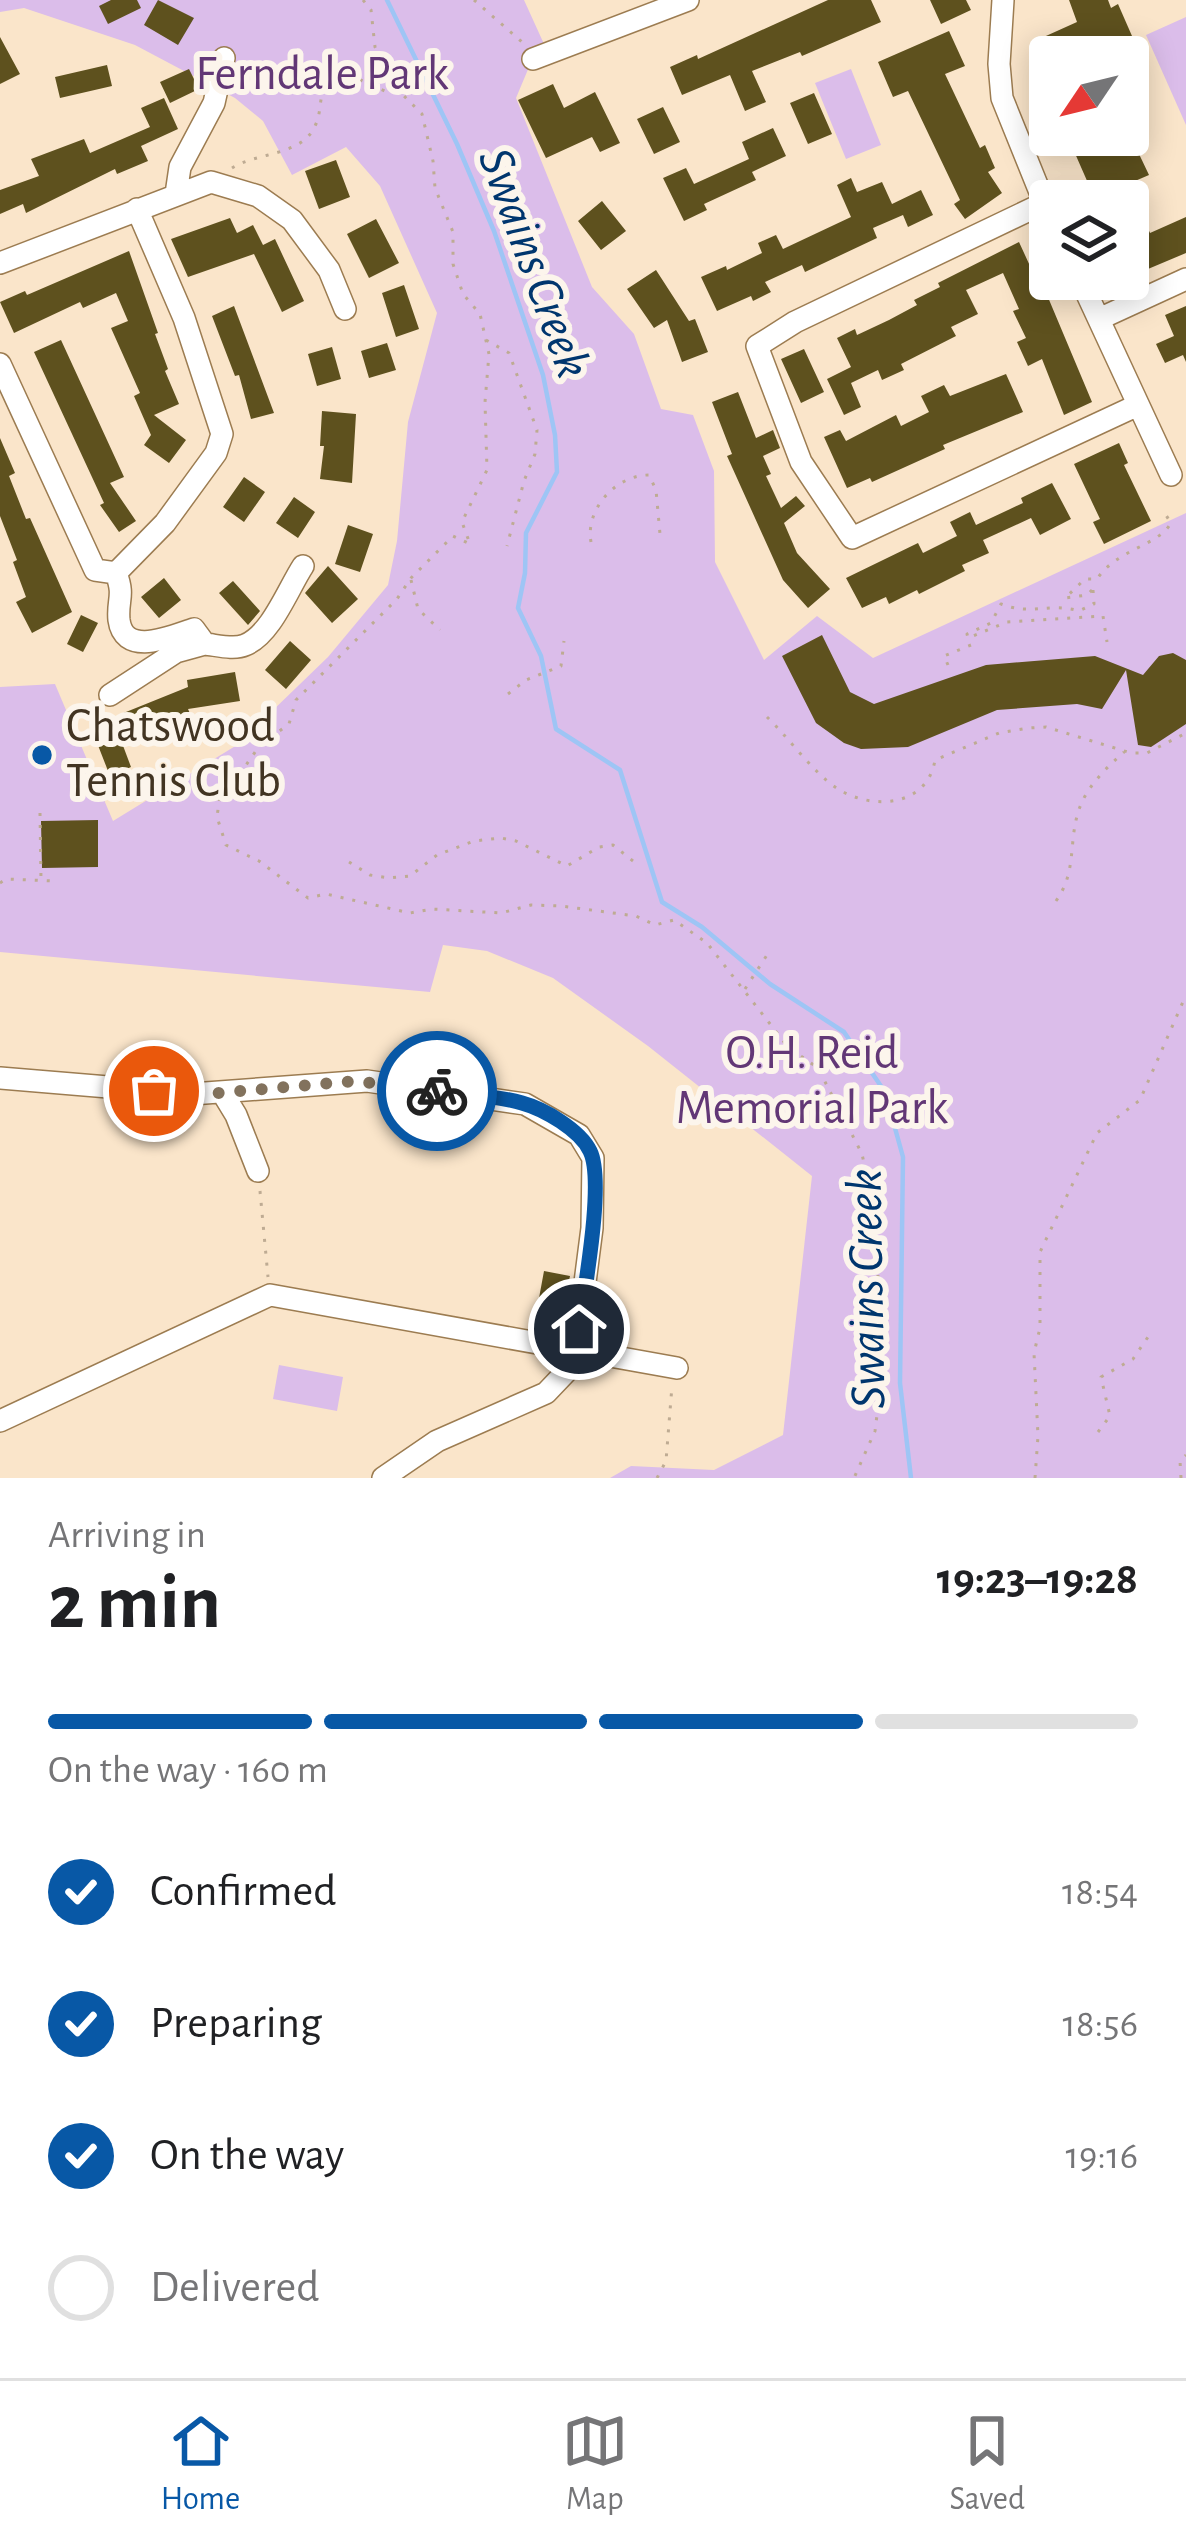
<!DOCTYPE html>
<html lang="en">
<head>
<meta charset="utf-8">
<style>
	:root { --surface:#fff; --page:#f2f2f2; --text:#202124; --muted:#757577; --line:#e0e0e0; --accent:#0858a6 }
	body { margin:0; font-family:"Alegreya Sans",sans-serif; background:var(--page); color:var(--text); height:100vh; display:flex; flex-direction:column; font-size:45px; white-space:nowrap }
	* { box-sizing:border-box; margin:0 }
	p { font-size:39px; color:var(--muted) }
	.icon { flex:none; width:66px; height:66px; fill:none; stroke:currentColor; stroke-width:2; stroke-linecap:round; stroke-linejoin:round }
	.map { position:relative; height:1478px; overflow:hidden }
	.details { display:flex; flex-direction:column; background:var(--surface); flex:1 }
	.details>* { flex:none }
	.needle { width:78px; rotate:235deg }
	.fabs { position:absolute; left:1029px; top:36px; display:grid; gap:24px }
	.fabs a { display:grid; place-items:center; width:120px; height:120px; border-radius:12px; background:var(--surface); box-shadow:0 6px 30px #0003; font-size:60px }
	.pin { position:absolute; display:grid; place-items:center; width:102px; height:102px; color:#fff; margin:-51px; border:6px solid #fff; border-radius:50%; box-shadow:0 3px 12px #0007 }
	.courier { position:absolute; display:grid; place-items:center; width:120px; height:120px; margin:-60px; border:9px solid #0858a6; border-radius:50%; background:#fff; color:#222; box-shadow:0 3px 15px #0007 }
	.summary em { font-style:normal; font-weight:700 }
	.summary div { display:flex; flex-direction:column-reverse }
	.summary { display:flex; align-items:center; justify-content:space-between; height:204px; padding:0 48px }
	h1 { font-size:78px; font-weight:700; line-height:90px }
	.bar { display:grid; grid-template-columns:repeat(4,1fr); gap:18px 12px; align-content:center; height:144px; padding:0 48px }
	.bar i { height:15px; border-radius:9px; background:var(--line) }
	.bar .on { background:var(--accent) }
	.bar p { grid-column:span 4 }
	ol { padding:0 48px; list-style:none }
	li { display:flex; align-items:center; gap:36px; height:132px }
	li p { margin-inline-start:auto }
	li .icon { padding:12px; border-radius:50%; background:var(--accent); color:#fff; stroke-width:4 }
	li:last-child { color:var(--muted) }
	li i { width:66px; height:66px; border:6px solid var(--line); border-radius:50% }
	.tabs { display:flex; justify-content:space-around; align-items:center; height:168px; border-top:3px solid var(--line); background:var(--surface); font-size:33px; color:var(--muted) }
	.tabs a { display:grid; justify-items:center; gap:6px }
	.tabs .on { color:var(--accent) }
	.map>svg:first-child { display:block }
	.green { fill:#dbbdea }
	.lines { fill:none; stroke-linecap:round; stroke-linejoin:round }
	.stream { stroke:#9ec5f5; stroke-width:4.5 }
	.building { fill:#5e511e }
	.minor-casing { stroke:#9c7c51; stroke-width:24 }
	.path { stroke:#beab93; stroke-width:3; stroke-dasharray:3 9; stroke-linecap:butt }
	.minor { stroke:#fff; stroke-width:21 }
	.done { stroke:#82725d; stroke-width:12; stroke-dasharray:0 21.6 }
	.route { stroke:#0858a6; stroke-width:15 }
	.poi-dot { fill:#0858a6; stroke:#fcf5ec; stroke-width:4.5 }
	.labels { text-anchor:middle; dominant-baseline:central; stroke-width:12; stroke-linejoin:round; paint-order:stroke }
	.park-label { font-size:48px; fill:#623776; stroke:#fcf5ec }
	.poi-label { font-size:48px; fill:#423422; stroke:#fcf5ec; text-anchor:start }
	.water-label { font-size:51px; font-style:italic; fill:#00366e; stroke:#fcf5ec }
</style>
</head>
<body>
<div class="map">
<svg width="1186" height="1478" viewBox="0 0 1186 1478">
	<rect width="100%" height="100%" fill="#fae5ca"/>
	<!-- green -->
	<path class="green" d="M0 0H524L544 44 537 48 516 98 592 287 634 334 661 409 693 415 714 471 715 562 764 660 817 616 873 658 1186 513V1478H610L631 1466 714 1470 783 1435 812 1176 648 1046 553 978 487 951 443 945 430 992 0 952V687L55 684 113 821 237 745 328 657 388 585 397 541 408 422 437 313 380 186 346 147 292 175 263 121 235 98 135 45 24 8 0 12Z
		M1186 17V125L1146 35Z
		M851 69 881 145 846 159 815 83Z
		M279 1365 343 1377 337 1411 273 1399Z"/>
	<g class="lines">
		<!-- stream -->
		<path class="stream" d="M387 0 457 144 494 231 543 375 555 435 557 472 526 533 525 573 518 608 541 656 556 729 620 770 662 902 702 927 770 984 844 1032 885 1092 903 1157 900 1383 911 1478"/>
	</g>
	<!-- building -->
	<path class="building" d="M111 0H137L141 8 108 24 99 6Z
		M158 0 194 18 178 45 144 25Z
		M828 0H871L881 22 802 56 800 52 752 71 766 102 745 111 730 75 682 95 670 67 697 55 698 59Z
		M930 0H966L971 10 941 24Z
		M1069 0H1108L1111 8 1118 4 1132 36 1084 57H1045L1037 40 1077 22Z
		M949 31 965 66 945 74 980 148 985 145 995 168 988 172 1002 193 965 219 954 204 960 200 908 91 893 97 878 62Z
		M0 37 20 74 0 84Z
		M107 65 112 86 60 98 55 77Z
		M189 69 199 89 170 103 160 82Z
		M553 84 564 108 595 92 620 143 600 152 592 137 546 158 518 100Z
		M814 93 832 134 808 144 790 103Z
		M164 98 178 129 141 146 148 161 117 174 115 169 26 213 23 204 0 214V190L39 176 31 159 84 139 90 153 150 127 141 108Z
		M663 107 680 142 654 154 637 119Z
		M773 128 786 156 752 172 756 180 704 204 707 210 684 221 663 178 686 168 694 184 749 159 742 142Z
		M1084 135H1130L1149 175 1128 184 1150 233 1186 217V253L1148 269 1128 225V184L1095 199 1070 142Z
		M336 160 350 197 319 209 305 171Z
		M851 178 857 192 882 182 892 204 921 190 933 215 908 227 903 215 873 228 877 238 805 272 802 265 765 282 771 292 753 301 751 296 717 311 701 277 726 266 727 270 762 253 758 243 776 235 783 249 851 217 837 185Z
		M602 201 626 231 601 250 578 221Z
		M230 218 237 233 253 225 263 245 275 239 304 301 282 312 254 254 188 277 171 239Z
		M376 219 399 263 369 278 347 234Z
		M1019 242 1030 266 1034 264 1092 402 1064 415 1042 359 1028 366 1017 342 1026 338 1013 311 1019 309 1003 273 966 290 978 314 951 327 956 336 901 364 904 370 882 380 878 370 851 383 861 407 844 415 827 379 851 367 837 338 855 329 857 335 889 320 917 305 914 300 940 287 938 283Z
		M129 251 158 333 155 334 168 369 165 371 179 404 154 415 186 440 169 463 144 445 151 435 134 396 140 393 111 328 128 321 116 293 83 308 80 302 14 333 0 302 25 291 27 295Z
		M656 270 689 321 695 319 708 352 682 362 667 320 654 328 627 289Z
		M404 285 419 329 396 337 382 293Z
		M234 306 274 413 251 419 239 375 235 376 212 316Z
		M1186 306V362L1183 355 1165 363 1156 344 1174 336 1165 315Z
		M61 340 124 477 110 483 136 521 119 532 100 505 104 503 34 352Z
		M387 343 396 370 369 378 361 351Z
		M332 347 341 379 317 386 308 354Z
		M804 349 824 392 801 403 781 359Z
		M1006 374 1023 412 943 445 945 449 872 482 870 478 847 488 824 437 840 430 846 441 896 415 901 426 929 412 921 396 944 385 950 396Z
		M738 392 756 438 773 430 780 448 763 456 771 474 766 476 781 508 796 496 805 506 784 523 797 553 830 589 808 608 783 580 727 456 732 454 712 402Z
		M322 411 356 414 352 483 320 479 324 446H320Z
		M0 438 15 473 9 476 26 519 30 518 72 612 32 633 16 602 26 597 13 562 17 560 0 516Z
		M1119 443 1128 463 1124 465 1151 521 1104 544 1093 522 1100 519 1074 464Z
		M244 477 265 492 244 522 223 507Z
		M1052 483 1071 519 1040 535 1031 518 983 540 989 553 962 565 965 571 919 594 917 590 889 604 886 597 862 608 846 578 918 543 923 553 957 536 950 522 970 512 976 525 1023 503 1021 498Z
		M294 497 315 512 298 538 276 523Z
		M348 525 373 534 360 572 335 564Z
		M328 566 358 599 332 623 305 593Z
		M164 578 181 600 159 618 141 597Z
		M233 581 260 611 248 625 219 593Z
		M81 615 98 623 83 652 67 644Z
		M822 635 850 692 874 704 986 665 1095 656 1143 675 1159 656 1173 653 1186 660V724L1151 747 1138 745 1126 670 1102 709 1077 704 997 710 908 747 861 749 844 743 816 723 782 656Z
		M290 641 311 660 286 689 265 670Z
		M235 672 240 701 188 709 192 718 167 729 164 724 122 743 131 767 110 776 92 730 123 719 121 714 188 687 187 680Z
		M98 820V867L42 868 41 821Z
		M544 1271 570 1276 562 1314 537 1309Z"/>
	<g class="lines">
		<defs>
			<path id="minor" d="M1003 0 999 64 1002 98 1048 212
				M533 59 688 0
				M176 194 180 167 214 103 224 58
				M1044 203 795 322 757 346 801 462 852 538 1138 405
				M0 263 211 182 258 196 292 220 329 270 345 309
				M1080 279 1171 475
				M1099 319 1186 279
				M0 364 95 570 116 573 165 523 216 453 222 434 184 318 137 209
				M116 573C125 597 117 599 119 620 124 658 172 636 194 629L205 644C216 645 234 650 245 645 271 635 288 589 303 566
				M110 695 176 652 205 644
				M0 1078 192 1094 367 1081 525 1104 579 1135 593 1158 592 1228 579 1329 566 1372 546 1393 437 1441 383 1478
				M222 1092 236 1115 258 1171
				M0 1421 270 1295 677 1368"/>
		</defs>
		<!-- minor casing -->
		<use href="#minor" class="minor-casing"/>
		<!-- path -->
		<path class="path" d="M363 0 371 10 375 47 391 83 422 114 433 161 435 188 453 232V264L463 294 480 314 489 354 485 402 487 470 462 522 470 544 453 536 411 578 397 599 296 700 289 724 260 745 244 768 221 788 217 817 226 845 259 861 308 898 326 894 410 913 432 909 501 913 531 905 561 906 636 916 655 925 674 920 707 943 788 1047 818 1068 862 1154 877 1222 879 1337 871 1365 878 1407 875 1431 854 1478
			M474 0 522 42
			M232 168C257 152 302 156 315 126 323 110 317 96 329 81L341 90 345 73 387 92 393 88
			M486 340 509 353 537 430 535 454 524 481 507 546
			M591 542C585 509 616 475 649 475L656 490 660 534
			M411 580 418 609 440 630
			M1092 590 1087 595 1065 598 1085 579H1097C1117 549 1158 546 1171 523L1164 512
			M1093 590 1094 604 1079 611C1049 602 1032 616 1001 604L991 623 967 634 968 638 1007 622 1103 616 1107 642
			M948 665 944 656 971 645 969 640
			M508 694 526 680 561 666 564 641
			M767 717C788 737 812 771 835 787 870 811 927 808 935 760L999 733 1029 728 1046 727 1131 753H1147L1186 733
			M40 813 41 880
			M349 862 370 875 389 878 410 876 437 855 474 841 501 838 516 841 567 866 599 847 613 845 633 861
			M0 883 6 879 56 881
			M1056 901C1076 873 1069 847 1077 816 1084 789 1104 770 1124 752
			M745 989 767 955
			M260 1191 268 1277
			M1098 1432 1110 1416 1101 1377 1133 1359 1150 1334
			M657 1478 666 1461 672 1386
			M1035 1478 1038 1436 1034 1353 1040 1328V1252L1097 1133 1140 1100 1186 995
			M1181 1478 1180 1461 1186 1455"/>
		<!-- minor -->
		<use href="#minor" class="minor"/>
	</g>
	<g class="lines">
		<!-- done -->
		<path class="done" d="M154 1091 207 1094 355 1081 437 1091"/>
		<!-- route -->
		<path class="route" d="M437 1091C465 1095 495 1095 522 1103 544 1109 580 1130 590 1151 605 1181 584 1292 579 1329"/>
	</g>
	<!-- markers -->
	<circle class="poi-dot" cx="42" cy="755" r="12"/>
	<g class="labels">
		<!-- park labels -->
		<g class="park-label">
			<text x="322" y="75">Ferndale Park</text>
			<text x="812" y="1054">O.H. Reid<tspan x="812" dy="55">Memorial Park</tspan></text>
		</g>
		<!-- poi labels -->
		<g class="poi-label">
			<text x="66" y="727">Chatswood<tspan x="66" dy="55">Tennis Club</tspan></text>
		</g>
		<!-- water labels -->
		<g class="water-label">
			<text transform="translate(534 263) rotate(70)">Swains Creek</text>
			<text transform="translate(867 1289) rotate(-91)">Swains Creek</text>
		</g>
	</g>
</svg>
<div class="fabs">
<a><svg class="needle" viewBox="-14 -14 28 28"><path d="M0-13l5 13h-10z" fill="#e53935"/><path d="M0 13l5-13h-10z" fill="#757577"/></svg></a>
<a><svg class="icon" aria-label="layers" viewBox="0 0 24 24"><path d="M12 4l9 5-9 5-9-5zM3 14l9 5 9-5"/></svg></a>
</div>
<div class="pin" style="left:154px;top:1091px;background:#ea580c"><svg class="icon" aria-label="bag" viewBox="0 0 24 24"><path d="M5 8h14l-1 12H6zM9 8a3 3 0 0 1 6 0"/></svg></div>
<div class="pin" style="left:579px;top:1329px;background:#1f2937"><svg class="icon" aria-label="home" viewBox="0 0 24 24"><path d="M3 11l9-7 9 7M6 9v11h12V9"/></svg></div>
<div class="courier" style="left:437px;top:1091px"><svg class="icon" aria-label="bike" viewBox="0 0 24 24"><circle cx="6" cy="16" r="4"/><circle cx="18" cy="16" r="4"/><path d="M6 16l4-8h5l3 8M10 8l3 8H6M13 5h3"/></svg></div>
</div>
<section class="details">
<div class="summary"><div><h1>2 min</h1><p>Arriving in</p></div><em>19:23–19:28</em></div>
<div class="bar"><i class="on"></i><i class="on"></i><i class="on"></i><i></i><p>On the way · 160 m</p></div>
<ol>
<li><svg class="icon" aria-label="check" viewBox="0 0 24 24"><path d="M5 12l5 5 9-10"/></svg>Confirmed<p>18:54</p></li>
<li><svg class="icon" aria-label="check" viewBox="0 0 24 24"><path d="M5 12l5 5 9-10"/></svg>Preparing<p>18:56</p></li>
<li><svg class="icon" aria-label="check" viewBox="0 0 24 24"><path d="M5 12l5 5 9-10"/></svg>On the way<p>19:16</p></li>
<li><i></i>Delivered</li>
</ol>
</section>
<nav class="tabs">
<a class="on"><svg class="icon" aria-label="home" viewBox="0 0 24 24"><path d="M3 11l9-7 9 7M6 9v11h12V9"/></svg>Home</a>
<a><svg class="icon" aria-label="map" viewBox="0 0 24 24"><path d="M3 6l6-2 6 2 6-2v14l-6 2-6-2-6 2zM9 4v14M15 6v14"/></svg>Map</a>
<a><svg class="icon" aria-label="saved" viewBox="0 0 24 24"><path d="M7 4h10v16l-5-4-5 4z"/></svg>Saved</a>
</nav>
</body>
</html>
